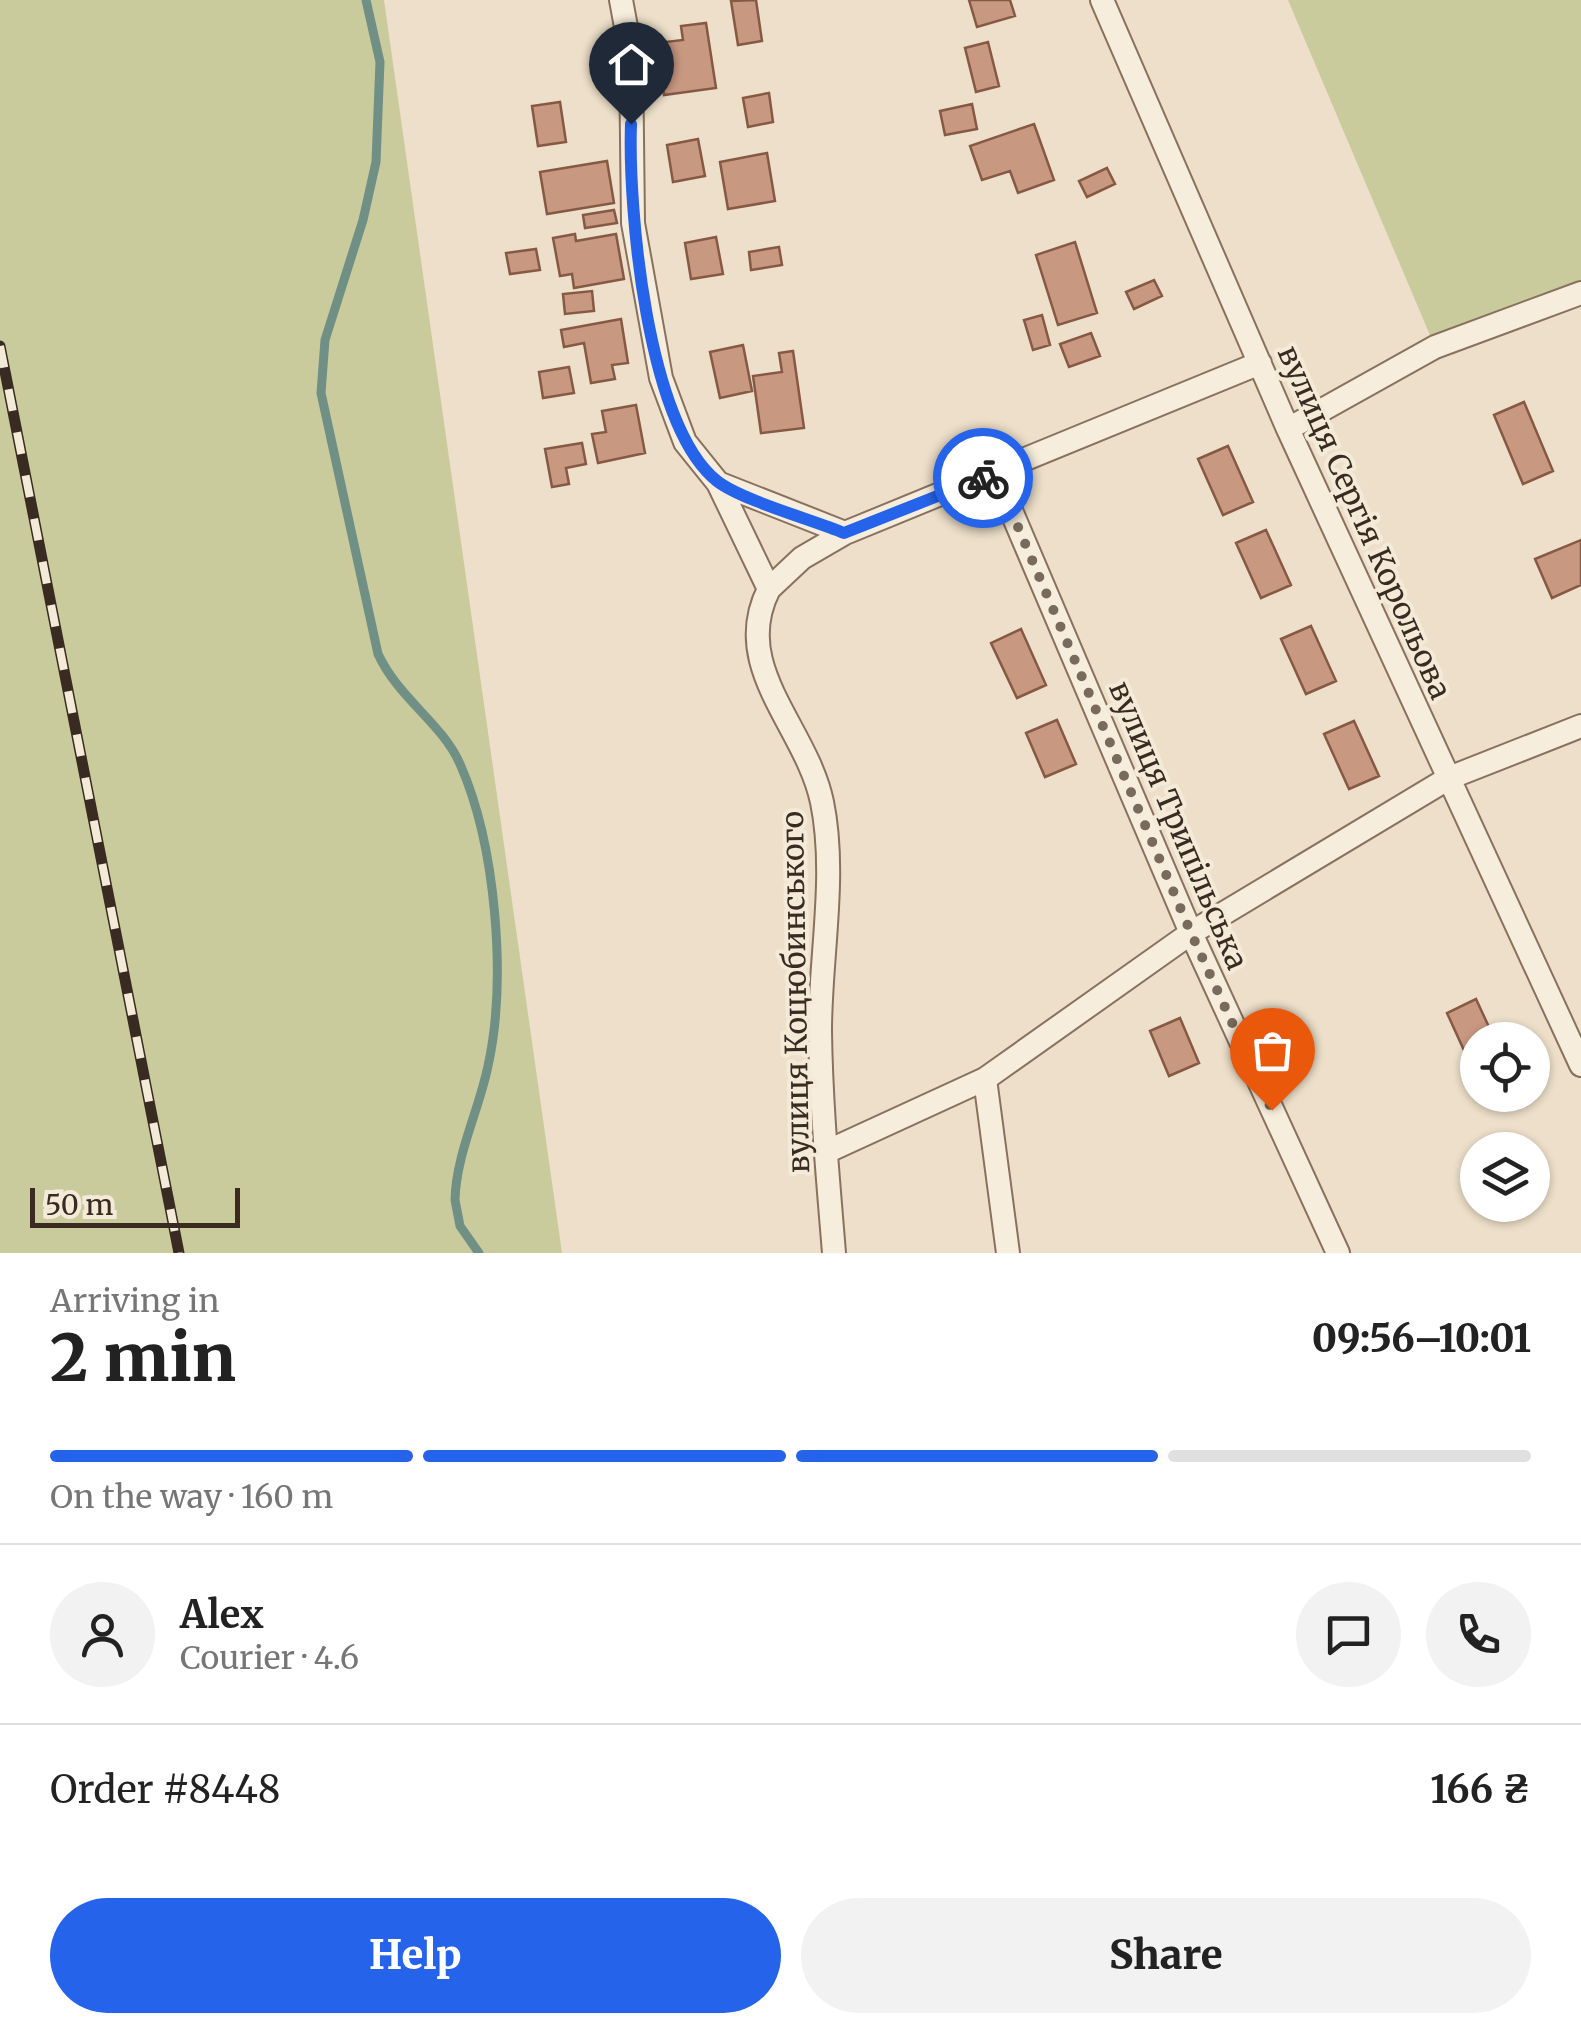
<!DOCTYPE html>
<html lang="en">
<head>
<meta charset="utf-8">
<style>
	:root { --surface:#fff; --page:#f2f2f2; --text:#222; --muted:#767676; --line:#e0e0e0; --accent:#2563eb }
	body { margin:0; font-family:Merriweather,serif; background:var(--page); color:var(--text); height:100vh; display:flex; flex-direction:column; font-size:38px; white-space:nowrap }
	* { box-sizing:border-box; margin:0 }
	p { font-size:32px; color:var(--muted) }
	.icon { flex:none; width:55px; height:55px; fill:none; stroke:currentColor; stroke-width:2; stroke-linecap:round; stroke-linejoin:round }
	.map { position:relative; height:1253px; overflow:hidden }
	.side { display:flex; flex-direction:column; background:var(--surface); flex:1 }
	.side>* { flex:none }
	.tools { position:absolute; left:1460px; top:1022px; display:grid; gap:20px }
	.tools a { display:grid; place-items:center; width:90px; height:90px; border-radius:50%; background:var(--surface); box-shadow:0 2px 8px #0004; font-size:50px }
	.scale { position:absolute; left:30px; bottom:25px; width:210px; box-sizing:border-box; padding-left:10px; border:5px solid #392b21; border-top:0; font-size:28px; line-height:35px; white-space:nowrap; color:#392b21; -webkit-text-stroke:8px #f4ead8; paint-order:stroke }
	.pin { position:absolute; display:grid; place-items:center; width:85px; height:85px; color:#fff; margin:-102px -42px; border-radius:50% 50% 50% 0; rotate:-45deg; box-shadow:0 0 10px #0007 }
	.pin .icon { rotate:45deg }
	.courier { position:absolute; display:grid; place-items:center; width:100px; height:100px; margin:-50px; border:8px solid #2563eb; border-radius:50%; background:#fff; color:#222; box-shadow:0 2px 12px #0007 }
	.headline em { font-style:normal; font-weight:800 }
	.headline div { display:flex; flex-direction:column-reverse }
	.headline { display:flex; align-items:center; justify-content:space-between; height:170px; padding:0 50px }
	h1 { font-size:65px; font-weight:800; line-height:75px }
	.bar { display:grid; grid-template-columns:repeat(4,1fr); gap:15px 10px; align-content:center; height:120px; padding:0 50px }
	.bar i { height:12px; border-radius:8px; background:var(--line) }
	.bar .current { background:var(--accent) }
	.bar p { grid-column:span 4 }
	.line { display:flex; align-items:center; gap:25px; padding:0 50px; border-top:2px solid var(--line) }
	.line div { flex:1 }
	.round { display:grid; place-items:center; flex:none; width:105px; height:105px; border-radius:52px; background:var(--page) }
	.action { display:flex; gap:20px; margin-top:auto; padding:20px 50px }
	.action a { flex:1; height:115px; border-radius:60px; background:var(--accent); color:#fff; font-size:40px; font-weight:800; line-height:115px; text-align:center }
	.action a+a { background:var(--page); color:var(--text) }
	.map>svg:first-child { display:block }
	.green { fill:#c9cb9d }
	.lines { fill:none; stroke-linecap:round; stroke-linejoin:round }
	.stream { stroke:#708f85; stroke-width:9 }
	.building { fill:#c99881; stroke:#865945; stroke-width:2.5 }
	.minor-casing { stroke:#88715e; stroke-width:26 }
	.minor { stroke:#f7eddc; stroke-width:22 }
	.rail-casing { stroke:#392b21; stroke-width:11 }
	.rail { stroke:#f4ead8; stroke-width:8; stroke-dasharray:22; stroke-linecap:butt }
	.done { stroke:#786a5c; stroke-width:10; stroke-dasharray:0 18 }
	.route { stroke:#2563eb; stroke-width:12 }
	.labels { text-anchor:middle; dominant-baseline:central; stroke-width:8; stroke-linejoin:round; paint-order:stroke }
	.street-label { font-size:30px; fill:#392b21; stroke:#f4ead8 }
</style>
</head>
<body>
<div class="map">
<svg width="1581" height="1253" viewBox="0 0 1581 1253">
	<rect width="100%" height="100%" fill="#eddfc9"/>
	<!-- green -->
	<path class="green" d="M0 0H384L562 1253H0Z
		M1288 0H1581V293L1435 347Z"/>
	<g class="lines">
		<!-- stream -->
		<path class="stream" d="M366 0 380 62 376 162 363 220 325 340 321 393 378 654C399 699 442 723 460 764 496 845 507 980 488 1066 479 1110 456 1155 455 1200L460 1226 479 1253"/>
	</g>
	<!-- building -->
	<path class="building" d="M756 0 762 41 738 45 731 1Z
		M969 0H1010L1015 16 977 27Z
		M706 23 716 88 664 95 657 43 683 40 681 26Z
		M988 42 999 86 976 92 965 48Z
		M769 93 773 122 748 127 743 98Z
		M560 102 566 142 538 146 532 106Z
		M972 104 977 129 945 135 940 111Z
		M1034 124 1054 180 1018 193 1010 171 982 180 970 146Z
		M698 139 705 176 673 182 667 145Z
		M767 153 775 201 728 209 720 162Z
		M607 161 614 203 547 214 540 172Z
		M1107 168 1115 184 1087 197 1079 181Z
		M614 210 617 223 585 228 583 215Z
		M575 234 576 241 616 234 624 279 574 288 572 274 560 276 553 238Z
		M716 237 723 274 691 279 685 243Z
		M1075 242 1097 313 1058 325 1036 255Z
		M779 247 782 265 751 270 749 252Z
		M536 249 540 270 510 274 506 253Z
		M1154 280 1162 296 1134 309 1126 292Z
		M592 291 594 311 565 314 563 294Z
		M1042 315 1050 345 1033 350 1024 320Z
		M621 319 628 363 612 365 615 379 591 383 584 343 564 347 561 330Z
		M1091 333 1100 356 1069 367 1060 344Z
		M743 345 752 391 720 398 710 352Z
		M793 351 804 428 761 433 753 376 782 372 779 353Z
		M569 367 574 393 543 398 539 372Z
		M1524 402 1553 471 1523 484 1494 415Z
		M636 405 645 453 598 463 592 434 606 432 602 411Z
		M582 443 586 464 566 468 569 484 552 487 545 449Z
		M1228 446 1253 502 1223 515 1198 459Z
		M1266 530 1291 585 1261 598 1236 543Z
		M1581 540V585L1552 598 1535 559Z
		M1311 626 1336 681 1306 694 1281 639Z
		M1021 629 1046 685 1017 698 991 643Z
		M1057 720 1076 764 1045 777 1026 733Z
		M1354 721 1379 776 1349 789 1324 734Z
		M1476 999 1495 1040H1478V1066L1472 1068 1447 1013Z
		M1180 1018 1199 1063 1169 1076 1150 1031Z"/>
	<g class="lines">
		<defs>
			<path id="minor" d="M621 0 631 54 633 223 661 378 685 442 718 483 769 589C729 667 806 726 822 802 837 875 820 957 820 1031 821 1105 828 1179 834 1253
				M1102 0 1288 429 1581 1065
				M1288 429 1435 347 1581 293
				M995 473 1191 933 1338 1253
				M718 483 845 533
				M769 589 802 558 845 533 1260 363
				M826 1152 985 1079
				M1008 1253 985 1079 1191 933 1449 778 1581 726"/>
		</defs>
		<!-- minor casing -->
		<use href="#minor" class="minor-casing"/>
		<!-- minor -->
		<use href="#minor" class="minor"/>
		<defs>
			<path id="rail" d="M0 346 179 1253"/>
		</defs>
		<!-- rail casing -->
		<use href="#rail" class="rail-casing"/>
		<!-- rail -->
		<use href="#rail" class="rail"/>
	</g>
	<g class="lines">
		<!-- done -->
		<path class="done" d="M983 478 995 473 1191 933 1272 1110"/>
		<!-- route -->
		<path class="route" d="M631 124C628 209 647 426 717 481 741 500 813 520 844 533L983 478"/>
	</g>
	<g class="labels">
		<!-- street labels -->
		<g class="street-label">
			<text transform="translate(1365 522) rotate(66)">вулиця Сергія Корольова</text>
			<text transform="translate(1179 825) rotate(67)">вулиця Трипільська</text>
			<text transform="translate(795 992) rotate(-91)">вулиця Коцюбинського</text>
		</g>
	</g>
</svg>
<div class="tools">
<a><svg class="icon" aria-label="locate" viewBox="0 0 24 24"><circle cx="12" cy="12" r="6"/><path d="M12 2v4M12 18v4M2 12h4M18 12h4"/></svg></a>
<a><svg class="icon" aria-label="layers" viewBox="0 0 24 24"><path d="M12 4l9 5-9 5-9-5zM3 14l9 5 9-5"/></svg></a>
</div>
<div class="scale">50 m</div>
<div class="pin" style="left:1272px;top:1110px;background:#ea580c"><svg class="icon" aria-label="bag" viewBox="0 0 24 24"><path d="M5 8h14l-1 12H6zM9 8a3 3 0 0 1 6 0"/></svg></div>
<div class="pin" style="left:631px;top:124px;background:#1f2937"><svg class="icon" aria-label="home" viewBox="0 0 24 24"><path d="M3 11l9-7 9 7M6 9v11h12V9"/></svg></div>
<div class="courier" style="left:983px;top:478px"><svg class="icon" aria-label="bike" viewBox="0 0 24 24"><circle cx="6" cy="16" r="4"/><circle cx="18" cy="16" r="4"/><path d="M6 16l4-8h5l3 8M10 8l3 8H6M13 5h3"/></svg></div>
</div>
<section class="side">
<div class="headline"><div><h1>2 min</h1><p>Arriving in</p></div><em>09:56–10:01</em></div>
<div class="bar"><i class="current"></i><i class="current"></i><i class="current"></i><i></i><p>On the way · 160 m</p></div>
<div class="line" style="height:180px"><a class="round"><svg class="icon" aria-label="person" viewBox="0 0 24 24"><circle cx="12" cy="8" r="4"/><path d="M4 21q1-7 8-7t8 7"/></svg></a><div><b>Alex</b><p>Courier · 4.6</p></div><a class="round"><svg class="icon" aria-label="chat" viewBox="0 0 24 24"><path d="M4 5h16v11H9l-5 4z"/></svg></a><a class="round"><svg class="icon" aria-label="phone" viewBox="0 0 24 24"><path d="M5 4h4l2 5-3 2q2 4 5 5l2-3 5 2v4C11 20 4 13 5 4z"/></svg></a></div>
<div class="line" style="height:130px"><div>Order #8448</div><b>166 ₴</b></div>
<div class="action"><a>Help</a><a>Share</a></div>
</section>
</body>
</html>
